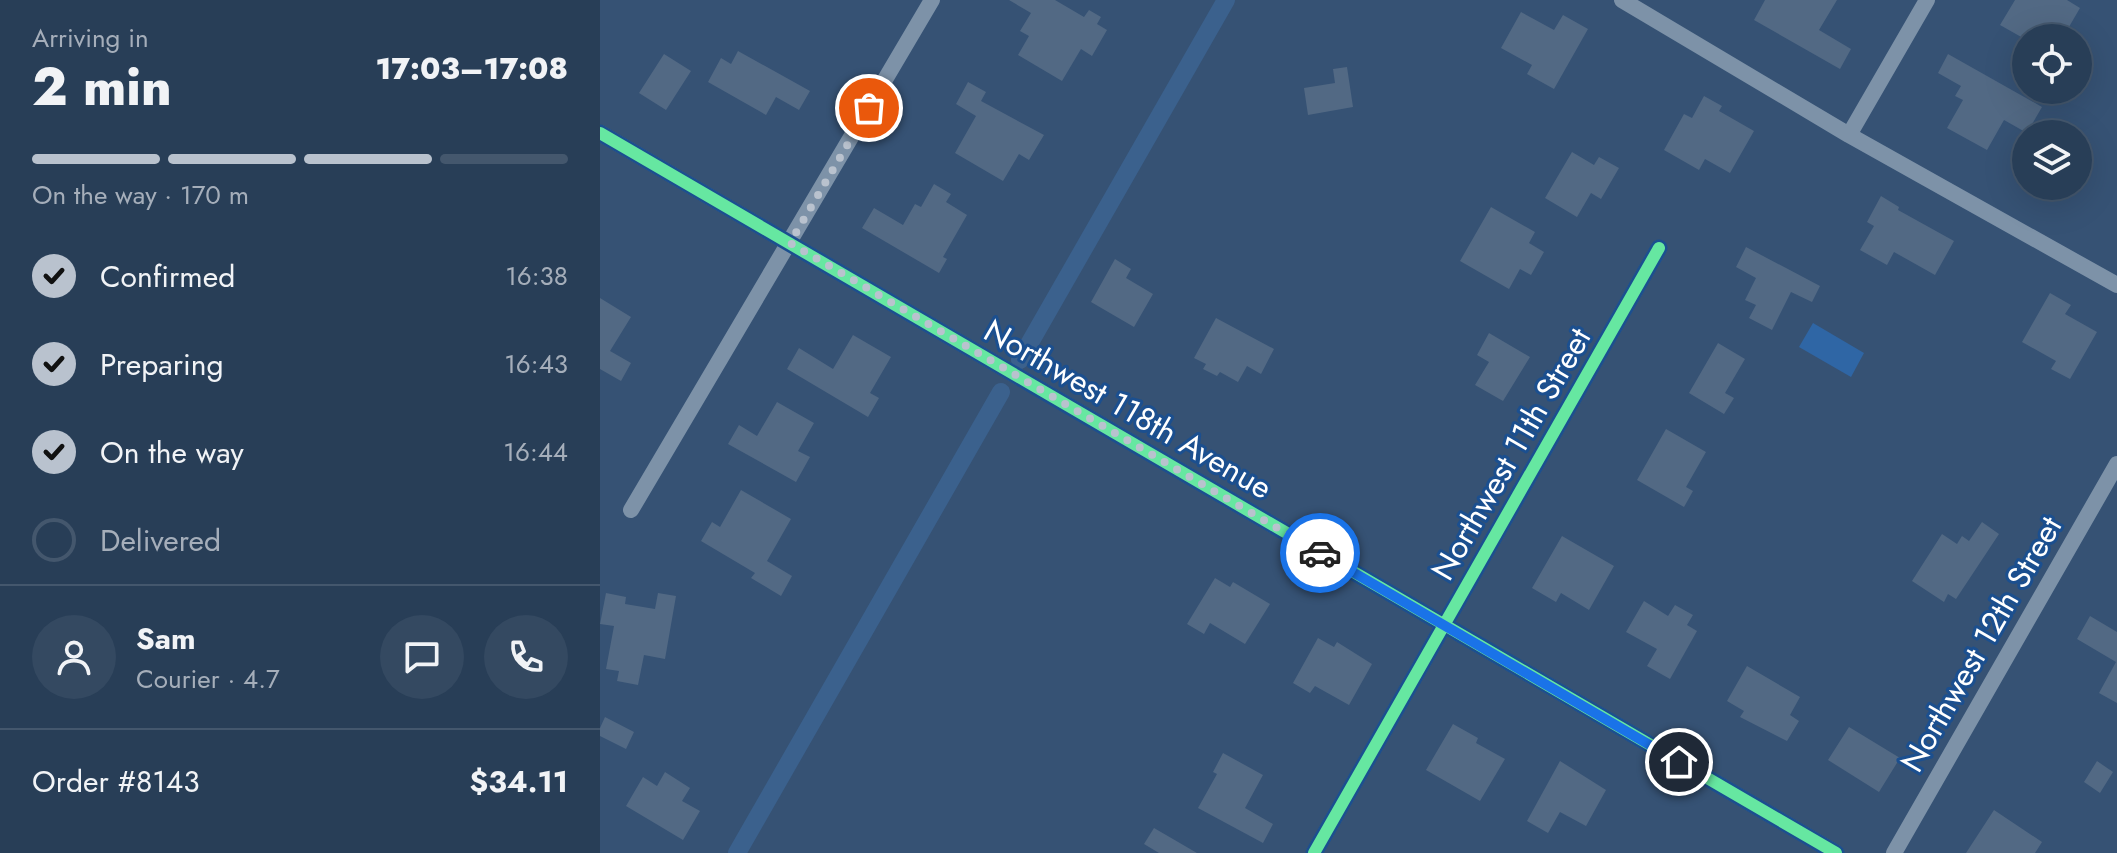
<!DOCTYPE html>
<html lang="en">
<head>
<meta charset="utf-8">
<style>
	:root { --surface:#283e57; --page:#344961; --text:#f1f3f6; --muted:#a5aeba; --line:#44576d; --accent:#b9c2ce }
	body { margin:0; font-family:Jost,sans-serif; background:var(--page); color:var(--text); height:100vh; display:flex; flex-direction:column; font-size:30px; white-space:nowrap }
	* { box-sizing:border-box; margin:0 }
	p { font-size:26px; color:var(--muted) }
	.icon { flex:none; width:44px; height:44px; fill:none; stroke:currentColor; stroke-width:2; stroke-linecap:round; stroke-linejoin:round }
	.map { position:relative; flex:1; overflow:hidden }
	.drawer { display:flex; flex-direction:column; background:var(--surface); width:600px }
	.drawer>* { flex:none }
	.fabs { position:absolute; left:1412px; top:24px; display:grid; gap:16px }
	.fabs a { display:grid; place-items:center; width:80px; height:80px; border-radius:50%; background:var(--surface); box-shadow:0 8px 32px #0002,0 0 0 2px var(--line); font-size:40px }
	.pin { position:absolute; display:grid; place-items:center; width:68px; height:68px; color:#fff; margin:-34px; border:4px solid #fff; border-radius:50%; box-shadow:0 2px 8px #0007 }
	.courier { position:absolute; display:grid; place-items:center; width:80px; height:80px; margin:-40px; border:6px solid #1a73e8; border-radius:50%; background:#fff; color:#222; box-shadow:0 2px 10px #0007 }
	.summary em { font-style:normal; font-weight:800 }
	.summary div { display:flex; flex-direction:column-reverse }
	.summary { display:flex; align-items:center; justify-content:space-between; height:136px; padding:0 32px }
	h1 { font-size:52px; font-weight:800; line-height:60px }
	.bar { display:grid; grid-template-columns:repeat(4,1fr); gap:12px 8px; align-content:center; height:96px; padding:0 32px }
	.bar i { height:10px; border-radius:6px; background:var(--line) }
	.bar .selected { background:var(--accent) }
	.bar p { grid-column:span 4 }
	.line { display:flex; align-items:center; gap:20px; padding:0 32px; border-top:2px solid var(--line) }
	.line div { flex:1 }
	.round { display:grid; place-items:center; flex:none; width:84px; height:84px; border-radius:42px; background:var(--page) }
	ol { padding:0 32px; list-style:none }
	li { display:flex; align-items:center; gap:24px; height:88px }
	li p { margin-inline-start:auto }
	li .icon { padding:8px; border-radius:50%; background:var(--accent); color:#111; stroke-width:4 }
	li:last-child { color:var(--muted) }
	li i { width:44px; height:44px; border:4px solid var(--line); border-radius:50% }
	main { display:flex; flex:1; min-height:0 }
	.map>svg:first-child { display:block }
	.park { fill:#2f66a5 }
	.lines { fill:none; stroke-linecap:round; stroke-linejoin:round }
	.canal { stroke:#3b618d; stroke-width:18 }
	.building { fill:#526984 }
	.minor { stroke:#7d92a8; stroke-width:16 }
	.cycleway-casing { stroke:#1b4f8f; stroke-width:17 }
	.cycleway { stroke:#66e7a1; stroke-width:12 }
	.done { stroke:#b9c2ce; stroke-width:8; stroke-dasharray:0 14.4 }
	.route { stroke:#1a73e8; stroke-width:10 }
	.labels { text-anchor:middle; dominant-baseline:central; stroke-width:6; stroke-linejoin:round; paint-order:stroke }
	.street-label { font-size:32px; fill:#fff; stroke:#1b4f8f }
</style>
</head>
<body>
<main>
<section class="drawer">
<div class="summary"><div><h1>2 min</h1><p>Arriving in</p></div><em>17:03–17:08</em></div>
<div class="bar"><i class="selected"></i><i class="selected"></i><i class="selected"></i><i></i><p>On the way · 170 m</p></div>
<ol>
<li><svg class="icon" aria-label="check" viewBox="0 0 24 24"><path d="M5 12l5 5 9-10"/></svg>Confirmed<p>16:38</p></li>
<li><svg class="icon" aria-label="check" viewBox="0 0 24 24"><path d="M5 12l5 5 9-10"/></svg>Preparing<p>16:43</p></li>
<li><svg class="icon" aria-label="check" viewBox="0 0 24 24"><path d="M5 12l5 5 9-10"/></svg>On the way<p>16:44</p></li>
<li><i></i>Delivered</li>
</ol>
<div class="line" style="height:144px"><a class="round"><svg class="icon" aria-label="person" viewBox="0 0 24 24"><circle cx="12" cy="8" r="4"/><path d="M4 21q1-7 8-7t8 7"/></svg></a><div><b>Sam</b><p>Courier · 4.7</p></div><a class="round"><svg class="icon" aria-label="chat" viewBox="0 0 24 24"><path d="M4 5h16v11H9l-5 4z"/></svg></a><a class="round"><svg class="icon" aria-label="phone" viewBox="0 0 24 24"><path d="M5 4h4l2 5-3 2q2 4 5 5l2-3 5 2v4C11 20 4 13 5 4z"/></svg></a></div>
<div class="line" style="height:104px"><div>Order #8143</div><b>$34.11</b></div>
</section>
<div class="map">
<svg width="1517" height="853" viewBox="0 0 1517 853">
	<rect width="100%" height="100%" fill="#365274"/>
	<!-- park -->
	<path class="park" d="M1213 323 1264 353 1251 377 1199 347Z"/>
	<g class="lines">
		<!-- canal -->
		<path class="canal" d="M420 360 626 0
			M137 853 401 392"/>
	</g>
	<!-- building -->
	<path class="building" d="M409 0H455L484 17 489 10 501 17 497 24 507 30 492 56 481 49 462 81 418 55 429 36 420 31 431 13Z
		M1165 0H1237L1219 30 1251 49 1240 69 1154 20Z
		M1415 0H1467L1480 8 1466 32 1450 23 1441 38H1423L1400 25Z
		M921 12 954 30 963 15 988 29 954 89 927 74 932 65 901 48Z
		M138 51 210 91 199 110 176 97 166 115 108 82 121 58 131 64Z
		M64 54 91 71 66 110 39 93Z
		M1348 54 1442 107 1427 133 1404 120 1387 150 1347 128 1363 100 1355 96 1361 86 1338 73Z
		M747 67 753 107 708 115 704 88 735 83 733 69Z
		M368 82 386 92 381 101 444 135 429 160 419 154 403 181 355 153 376 116 356 104Z
		M1104 96 1122 106 1119 111 1154 131 1130 173 1105 159 1099 170 1064 150 1084 114 1092 118Z
		M972 152 994 165 999 157 1019 168 1001 199 991 193 977 217 945 198Z
		M334 184 351 194 346 202 367 215 343 257 347 259 339 273 262 228 274 208 303 225 315 204 321 207Z
		M1281 196 1299 207 1298 210 1354 241 1335 275 1294 252 1287 265 1260 250 1274 226 1267 222Z
		M891 207 935 232 929 243 944 252 931 275 920 269 909 289 860 261Z
		M1146 247 1220 286 1212 302 1191 292 1172 330 1149 318 1156 305 1145 300 1156 278 1136 267Z
		M515 259 531 269 526 278 553 294 534 327 491 302Z
		M1450 293 1471 305 1465 314 1497 332 1470 379 1451 369 1456 361 1422 342Z
		M0 298 31 317 10 351 31 363 21 381 0 369Z
		M616 318 674 349 661 374 647 366 638 382 620 372 617 376 603 369 606 364 594 358Z
		M889 333 930 357 903 401 875 385 889 362 877 355Z
		M253 335 291 357 270 393 279 398 268 417 187 369 199 348 233 369Z
		M1118 343 1145 359 1125 393 1134 398 1124 414 1089 393Z
		M177 402 214 423 198 451 210 457 196 482 128 444 139 425 157 436Z
		M1066 429 1106 452 1086 487 1093 491 1084 507 1037 480Z
		M141 490 191 519 167 561 192 576 181 596 151 578 155 573 101 541 112 522 120 527Z
		M1382 522 1399 534 1356 599 1348 594 1344 602 1312 581 1342 534 1357 544 1362 536 1369 541Z
		M962 536 1014 566 989 610 961 593 956 602 932 588Z
		M615 578 630 587 633 582 670 604 645 644 610 623 604 634 587 624Z
		M6 593 26 597 25 604 55 609 58 593 76 596 65 659 44 655 38 685 17 681 19 671 6 669 14 626 0 624Z
		M1044 601 1068 616 1075 605 1093 615 1087 625 1097 631 1070 679 1047 666 1057 649 1026 632Z
		M1490 616 1517 632V703L1499 693 1516 662 1477 639Z
		M718 638 734 647 737 642 772 664 749 705 715 686 710 693 693 683Z
		M1147 666 1200 697 1190 715 1199 721 1187 741 1140 717 1144 711 1127 701Z
		M5 717 34 732 26 749 0 736V728Z
		M853 724 878 738 876 743 905 759 880 801 826 770Z
		M1249 727 1300 758 1279 792 1228 760Z
		M623 753 663 775 645 808 673 824 663 843 598 808 617 774 613 772Z
		M960 761 1006 790 986 826 960 812 948 833 927 821Z
		M1497 761 1513 772 1500 793 1484 782Z
		M65 772 90 788 82 801 100 811 83 840 26 806 43 777 57 786Z
		M1394 810 1442 842 1435 853H1366Z
		M554 828 597 853H559L544 844Z"/>
	<g class="lines">
		<!-- minor -->
		<path class="minor" d="M1022 0 1249 135 1517 285
			M0 133 1236 853
			M1249 135 1327 0
			M31 510 332 0
			M714 853 1059 248
			M1294 853 1517 464"/>
		<defs>
			<path id="cycleway" d="M0 133 1236 853
				M714 853 1059 248"/>
		</defs>
		<!-- cycleway casing -->
		<use href="#cycleway" class="cycleway-casing"/>
		<!-- cycleway -->
		<use href="#cycleway" class="cycleway"/>
	</g>
	<g class="lines">
		<!-- done -->
		<path class="done" d="M269 108 190 243 720 553"/>
		<!-- route -->
		<path class="route" d="M720 553 1079 762"/>
	</g>
	<g class="labels">
		<!-- street labels -->
		<g class="street-label">
			<text transform="translate(528 409) rotate(30)">Northwest 118th Avenue</text>
			<text transform="translate(911 454) rotate(-60)">Northwest 11th Street</text>
			<text transform="translate(1381 644) rotate(-60)">Northwest 12th Street</text>
		</g>
	</g>
</svg>
<div class="fabs">
<a><svg class="icon" aria-label="locate" viewBox="0 0 24 24"><circle cx="12" cy="12" r="6"/><path d="M12 2v4M12 18v4M2 12h4M18 12h4"/></svg></a>
<a><svg class="icon" aria-label="layers" viewBox="0 0 24 24"><path d="M12 4l9 5-9 5-9-5zM3 14l9 5 9-5"/></svg></a>
</div>
<div class="pin" style="left:269px;top:108px;background:#ea580c"><svg class="icon" aria-label="bag" viewBox="0 0 24 24"><path d="M5 8h14l-1 12H6zM9 8a3 3 0 0 1 6 0"/></svg></div>
<div class="pin" style="left:1079px;top:762px;background:#1f2937"><svg class="icon" aria-label="home" viewBox="0 0 24 24"><path d="M3 11l9-7 9 7M6 9v11h12V9"/></svg></div>
<div class="courier" style="left:720px;top:553px"><svg class="icon" aria-label="car" viewBox="0 0 24 24"><path d="M5 17H2v-5l4-1 3-4h7l3 4 3 1v5h-3M9 17h6M6 11h13"/><circle cx="7" cy="17" r="2"/><circle cx="17" cy="17" r="2"/></svg></div>
</div>
</main>
</body>
</html>
